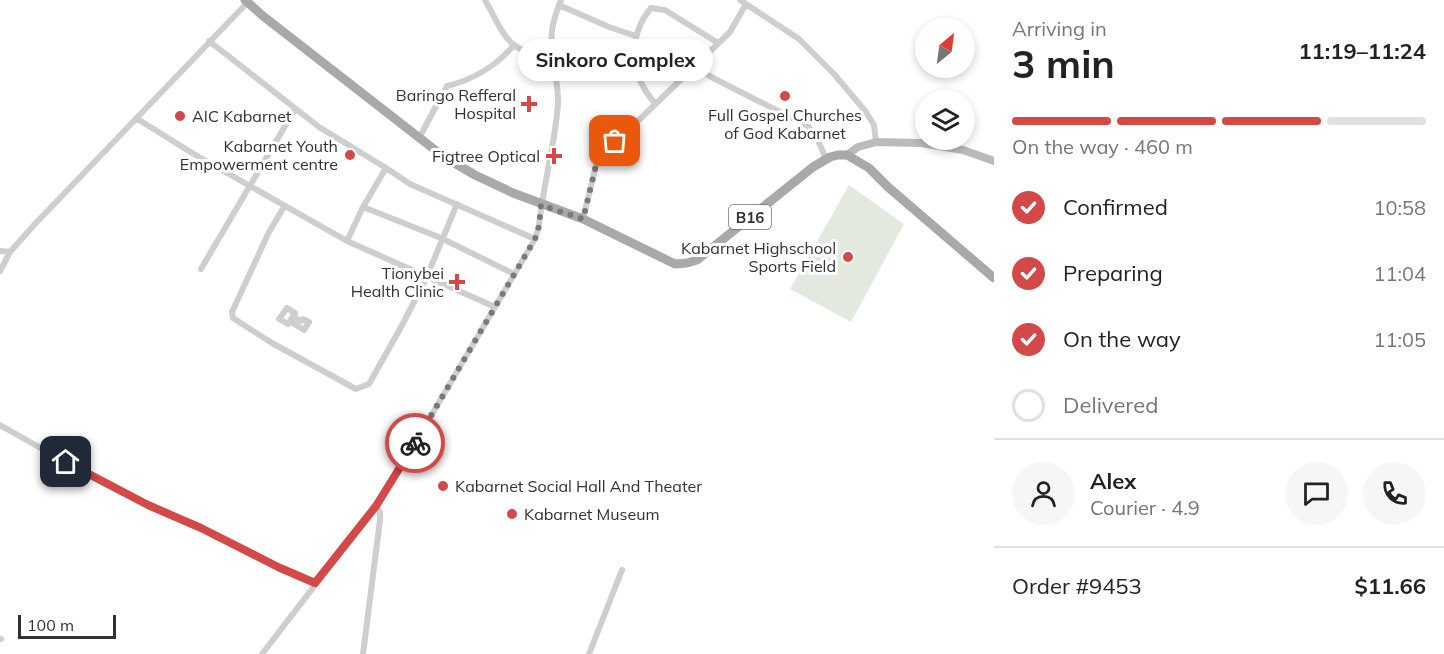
<!DOCTYPE html>
<html lang="en">
<head>
<meta charset="utf-8">
<style>
	:root { --surface:#fff; --page:#f6f6f6; --text:#222; --muted:#767676; --line:#e0e0e0; --accent:#d34948 }
	body { margin:0; font-family:Mulish,sans-serif; background:var(--page); color:var(--text); height:100vh; display:flex; flex-direction:column; font-size:22px; white-space:nowrap }
	* { box-sizing:border-box; margin:0 }
	p { font-size:20px; color:var(--muted) }
	.icon { flex:none; width:33px; height:33px; fill:none; stroke:currentColor; stroke-width:2; stroke-linecap:round; stroke-linejoin:round }
	.map { position:relative; flex:1; overflow:hidden }
	.details { display:flex; flex-direction:column; background:var(--surface); width:450px }
	.details>* { flex:none }
	.needle { width:39px; rotate:29deg }
	.buttons { position:absolute; left:915px; top:18px; display:grid; gap:12px }
	.buttons a { display:grid; place-items:center; width:60px; height:60px; border-radius:50%; background:var(--surface); box-shadow:0 3px 9px #0003; font-size:30px }
	.scale { position:absolute; left:18px; bottom:15px; width:98px; box-sizing:border-box; padding-left:6px; border:3px solid #313131; border-top:0; font-size:16px; line-height:21px; white-space:nowrap; color:#313131; -webkit-text-stroke:4px #fff; paint-order:stroke }
	.pin { position:absolute; display:grid; place-items:center; width:51px; height:51px; color:#fff; margin:-26px; border-radius:12px; box-shadow:0 3px 9px #0006 }
	.courier { position:absolute; display:grid; place-items:center; width:60px; height:60px; margin:-30px; border:4px solid #d34948; border-radius:50%; background:#fff; color:#222; box-shadow:0 2px 8px #0007 }
	.bubble { position:absolute; height:42px; border-radius:21px; background:var(--surface); box-shadow:0 3px 9px #0003; font-size:20px; font-weight:700; line-height:42px; text-align:center }
	.head em { font-style:normal; font-weight:700 }
	.head div { display:flex; flex-direction:column-reverse }
	.head { display:flex; align-items:center; justify-content:space-between; height:102px; padding:0 18px }
	h1 { font-size:39px; font-weight:700; line-height:45px }
	.bar { display:grid; grid-template-columns:repeat(4,1fr); gap:9px 6px; align-content:center; height:72px; padding:0 18px }
	.bar i { height:8px; border-radius:4px; background:var(--line) }
	.bar .current { background:var(--accent) }
	.bar p { grid-column:span 4 }
	.line { display:flex; align-items:center; gap:15px; padding:0 18px; border-top:2px solid var(--line) }
	.line div { flex:1 }
	.round { display:grid; place-items:center; flex:none; width:63px; height:63px; border-radius:32px; background:var(--page) }
	ol { padding:0 18px; list-style:none }
	li { display:flex; align-items:center; gap:18px; height:66px }
	li p { margin-inline-start:auto }
	li .icon { padding:6px; border-radius:50%; background:var(--accent); color:#fff; stroke-width:4 }
	li:last-child { color:var(--muted) }
	li i { width:33px; height:33px; border:3px solid var(--line); border-radius:50% }
	main { display:flex; flex:1; min-height:0 }
	.map>svg:first-child { display:block }
	.green { fill:#e3e9de }
	.lines { fill:none; stroke-linecap:round; stroke-linejoin:round }
	.street { stroke:#cecece; stroke-width:6 }
	.secondary { stroke:#bbb; stroke-width:8 }
	.primary { stroke:#a9a9a9; stroke-width:9 }
	.done { stroke:#797979; stroke-width:6; stroke-dasharray:0 10.8 }
	.route { stroke:#d34948; stroke-width:8 }
	.poi-dot { fill:#d34948; stroke:#fff; stroke-width:2 }
	.labels { text-anchor:middle; dominant-baseline:central; stroke-width:6; stroke-linejoin:round; paint-order:stroke }
	.shield { fill:#fff; stroke:#6f6f6f; stroke-width:1.5 }
	.shield-label { font-size:15px; font-weight:bold; fill:#313131 }
	.poi-label { font-size:16px; fill:#313131; stroke:#fff; text-anchor:end }
</style>
</head>
<body>
<main>
<div class="map">
<svg width="994" height="654" viewBox="0 0 994 654">
	<rect width="100%" height="100%" fill="#fff"/>
	<!-- green -->
	<path class="green" d="M849 185 904 224 851 322 790 289Z"/>
	<g class="lines">
		<!-- street -->
		<path class="street" d="M485 0C505 35 507 55 553 55
			M740 0 799 39 834 74 866 112 874 125 876 142
			M559 5 609 27 636 36
			M209 41 319 127 386 168
			M697 63 700 70 713 78 808 126 817 138 826 159
			M655 103C630 76 627 37 651 8L665 10 718 43
			M136 118 192 153 347 241 495 307
			M419 138 447 86C472 80 496 66 513 46
			M284 207 269 232 232 312 233 318 272 343 356 389 369 384 400 329 425 281 457 204
			M363 207 441 238 514 274
			M583 219 598 157 641 118 730 32 746 4
			M347 241 363 207 386 168 410 184 535 239
			M0 251 10 252
			M201 269 295 109
			M0 271 10 252 35 224 247 3
			M287 308 295 313 288 324 279 319Z
			M294 317 301 321 303 319 309 322 304 330 291 322Z
			M0 425 101 482 148 505 201 528 278 567 315 583
			M0 639H1
			M262 654 376 506 401 467 535 239 539 226C543 185 555 145 558 104 559 79 549 55 552 31 553 20 557 10 561 0
			M363 654 380 520V512L376 506
			M589 654 622 570"/>
		<!-- secondary -->
		<path class="secondary" d="M847 155 858 147 876 142 921 143 963 150 994 161"/>
		<!-- primary -->
		<path class="primary" d="M245 0 263 16 444 157 475 175 513 193 583 219 675 264 687 263 697 260 813 167 830 157 838 155H847L869 168 888 187 994 278"/>
	</g>
	<g class="lines">
		<!-- done -->
		<path class="done" d="M415 443 535 239 539 226 541 205 583 219 598 157 615 141"/>
		<!-- route -->
		<path class="route" d="M66 462 148 505 201 528 278 567 315 583 376 506 415 443"/>
	</g>
	<!-- markers -->
	<g class="poi-dot">
		<circle cx="785" cy="96" r="6"/>
		<path d="M526 95h6v6h6v6h-6v6h-6v-6h-6v-6h6z"/>
		<circle cx="180" cy="116" r="6"/>
		<circle cx="350" cy="155" r="6"/>
		<path d="M551 147h6v6h6v6h-6v6h-6v-6h-6v-6h6z"/>
		<circle cx="848" cy="257" r="6"/>
		<path d="M454 273h6v6h6v6h-6v6h-6v-6h-6v-6h6z"/>
		<circle cx="443" cy="486" r="6"/>
		<circle cx="512" cy="514" r="6"/>
	</g>
	<g class="labels">
		<!-- shield labels -->
		<rect class="shield" x="729" y="205" width="42" height="24" rx="4.5"/>
		<g class="shield-label">
			<text x="750" y="217">B16</text>
		</g>
		<!-- poi labels -->
		<g class="poi-label">
			<text x="516" y="95">Baringo Refferal<tspan x="516" dy="18">Hospital</tspan></text>
			<text x="785" y="115" text-anchor="middle">Full Gospel Churches<tspan x="785" dy="18">of God Kabarnet</tspan></text>
			<text x="192" y="116" text-anchor="start">AIC Kabarnet</text>
			<text x="338" y="146">Kabarnet Youth<tspan x="338" dy="18">Empowerment centre</tspan></text>
			<text x="540" y="156">Figtree Optical</text>
			<text x="836" y="248">Kabarnet Highschool<tspan x="836" dy="18">Sports Field</tspan></text>
			<text x="444" y="273">Tionybei<tspan x="444" dy="18">Health Clinic</tspan></text>
			<text x="455" y="486" text-anchor="start">Kabarnet Social Hall And Theater</text>
			<text x="524" y="514" text-anchor="start">Kabarnet Museum</text>
		</g>
	</g>
</svg>
<div class="buttons">
<a><svg class="needle" viewBox="-14 -14 28 28"><path d="M0-13l5 13h-10z" fill="#e53935"/><path d="M0 13l5-13h-10z" fill="#767676"/></svg></a>
<a><svg class="icon" aria-label="layers" viewBox="0 0 24 24"><path d="M12 4l9 5-9 5-9-5zM3 14l9 5 9-5"/></svg></a>
</div>
<div class="scale">100 m</div>
<div class="pin" style="left:615px;top:141px;background:#ea580c"><svg class="icon" aria-label="bag" viewBox="0 0 24 24"><path d="M5 8h14l-1 12H6zM9 8a3 3 0 0 1 6 0"/></svg></div>
<div class="pin" style="left:66px;top:462px;background:#1f2937"><svg class="icon" aria-label="home" viewBox="0 0 24 24"><path d="M3 11l9-7 9 7M6 9v11h12V9"/></svg></div>
<div class="courier" style="left:415px;top:443px"><svg class="icon" aria-label="bike" viewBox="0 0 24 24"><circle cx="6" cy="16" r="4"/><circle cx="18" cy="16" r="4"/><path d="M6 16l4-8h5l3 8M10 8l3 8H6M13 5h3"/></svg></div>
<div class="bubble" style="left:518px;top:39px;width:195px">Sinkoro Complex</div>
</div>
<section class="details">
<div class="head"><div><h1>3 min</h1><p>Arriving in</p></div><em>11:19–11:24</em></div>
<div class="bar"><i class="current"></i><i class="current"></i><i class="current"></i><i></i><p>On the way · 460 m</p></div>
<ol>
<li><svg class="icon" aria-label="check" viewBox="0 0 24 24"><path d="M5 12l5 5 9-10"/></svg>Confirmed<p>10:58</p></li>
<li><svg class="icon" aria-label="check" viewBox="0 0 24 24"><path d="M5 12l5 5 9-10"/></svg>Preparing<p>11:04</p></li>
<li><svg class="icon" aria-label="check" viewBox="0 0 24 24"><path d="M5 12l5 5 9-10"/></svg>On the way<p>11:05</p></li>
<li><i></i>Delivered</li>
</ol>
<div class="line" style="height:108px"><a class="round"><svg class="icon" aria-label="person" viewBox="0 0 24 24"><circle cx="12" cy="8" r="4"/><path d="M4 21q1-7 8-7t8 7"/></svg></a><div><b>Alex</b><p>Courier · 4.9</p></div><a class="round"><svg class="icon" aria-label="chat" viewBox="0 0 24 24"><path d="M4 5h16v11H9l-5 4z"/></svg></a><a class="round"><svg class="icon" aria-label="phone" viewBox="0 0 24 24"><path d="M5 4h4l2 5-3 2q2 4 5 5l2-3 5 2v4C11 20 4 13 5 4z"/></svg></a></div>
<div class="line" style="height:78px"><div>Order #9453</div><b>$11.66</b></div>
</section>
</main>
</body>
</html>
